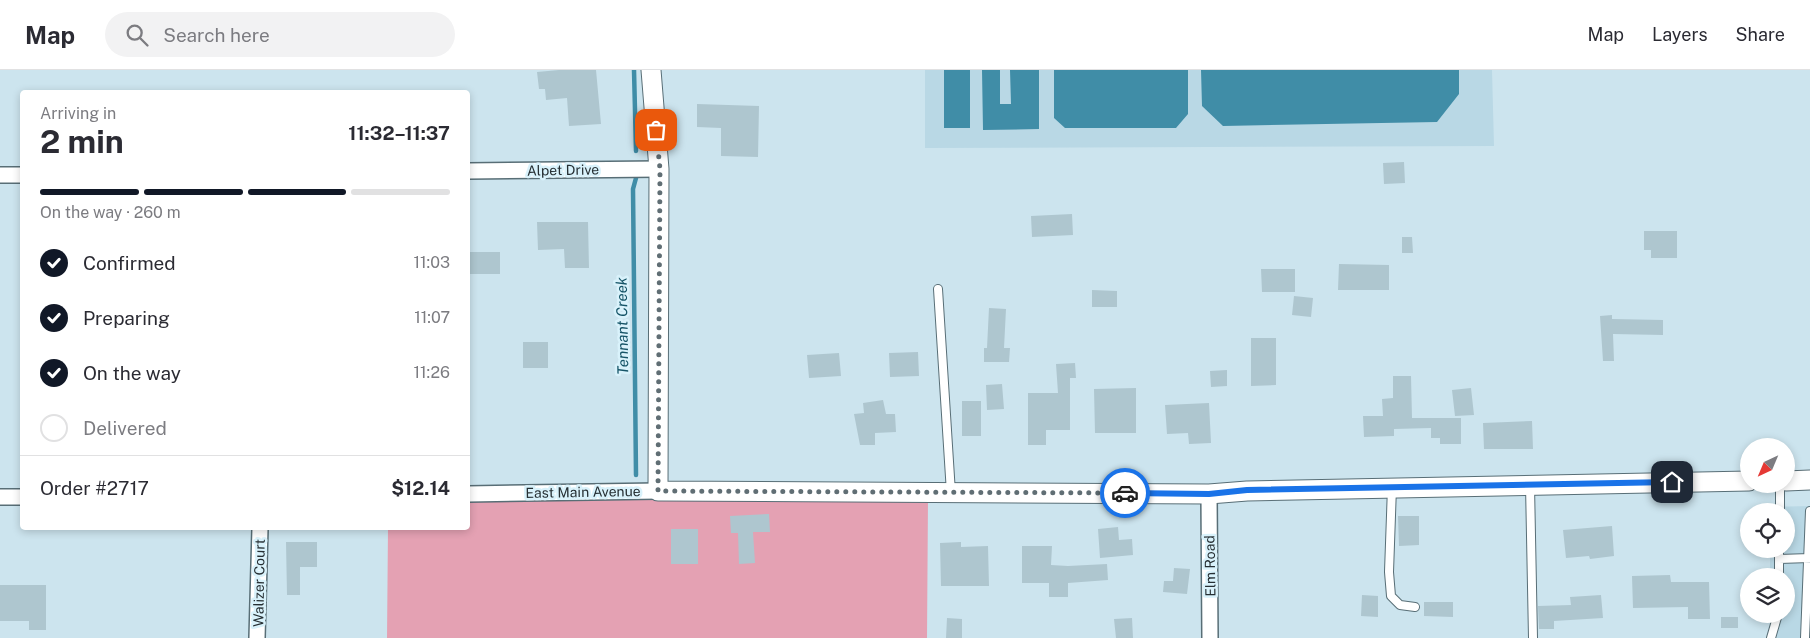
<!DOCTYPE html>
<html lang="en">
<head>
<meta charset="utf-8">
<style>
	:root { --surface:#fff; --page:#f2f2f3; --text:#2b2b33; --muted:#7c7c81; --line:#e1e1e2; --accent:#111827 }
	body { margin:0; font-family:"Public Sans",sans-serif; background:var(--page); color:var(--text); height:100vh; display:flex; flex-direction:column; font-size:19px; white-space:nowrap }
	* { box-sizing:border-box; margin:0 }
	p { font-size:16px; color:var(--muted) }
	.icon { flex:none; width:28px; height:28px; fill:none; stroke:currentColor; stroke-width:2; stroke-linecap:round; stroke-linejoin:round }
	.map { position:relative; flex:1; overflow:hidden }
	.drawer { position:absolute; left:20px; top:20px; width:450px; height:440px; display:flex; flex-direction:column; background:var(--surface); border-radius:5px; box-shadow:0 2px 8px #0003 }
	.drawer>* { flex:none }
	.needle { width:32px; rotate:224deg }
	.buttons { position:absolute; left:1740px; top:368px; display:grid; gap:10px }
	.buttons a { display:grid; place-items:center; width:55px; height:55px; border-radius:50%; background:var(--surface); box-shadow:0 2px 8px #0003; font-size:25px }
	.pin { position:absolute; display:grid; place-items:center; width:42px; height:42px; color:#fff; margin:-21px; border-radius:10px; box-shadow:0 2px 8px #0006 }
	.courier { position:absolute; display:grid; place-items:center; width:50px; height:50px; margin:-25px; border:4px solid #1a73e8; border-radius:50%; background:#fff; color:#222; box-shadow:0 1px 6px #0007 }
	.overview em { font-style:normal; font-weight:700 }
	.overview div { display:flex; flex-direction:column-reverse }
	.overview { display:flex; align-items:center; justify-content:space-between; height:85px; padding:0 20px }
	h1 { font-size:32px; font-weight:700; line-height:38px }
	.bar { display:grid; grid-template-columns:repeat(4,1fr); gap:8px 5px; align-content:center; height:60px; padding:0 20px }
	.bar i { height:6px; border-radius:4px; background:var(--line) }
	.bar .active { background:var(--accent) }
	.bar p { grid-column:span 4 }
	.line { display:flex; align-items:center; gap:12px; padding:0 20px; border-top:1px solid var(--line) }
	.line div { flex:1 }
	ol { padding:0 20px; list-style:none }
	li { display:flex; align-items:center; gap:15px; height:55px }
	li p { margin-inline-start:auto }
	li .icon { padding:5px; border-radius:50%; background:var(--accent); color:#fff; stroke-width:4 }
	li:last-child { color:var(--muted) }
	li i { width:28px; height:28px; border:2px solid var(--line); border-radius:50% }
	header { display:flex; align-items:center; gap:30px; box-sizing:border-box; height:70px; padding:0 25px; background:var(--surface); border-bottom:1px solid var(--line) }
	header strong { font-size:24px }
	nav { display:flex; gap:28px; margin-inline-start:auto; font-size:18px }
	.search { width:350px; height:45px; background:var(--page); display:flex; align-items:center; gap:12px; box-sizing:border-box; padding:0 18px; border-radius:28px; color:var(--muted); font-size:19px }
	.map>svg:first-child { display:block }
	.built { fill:#b9d8e5 }
	.green { fill:#e4a1b3 }
	.water { fill:#408da7 }
	.lines { fill:none; stroke-linecap:round; stroke-linejoin:round }
	.stream { stroke:#408da7; stroke-width:4.5 }
	.building { fill:#aec6cf }
	.service-casing { stroke:#586e76; stroke-width:10 }
	.minor-casing { stroke:#586e76; stroke-width:18 }
	.tertiary-casing { stroke:#586e76; stroke-width:21 }
	.service { stroke:#fff; stroke-width:8 }
	.minor { stroke:#fff; stroke-width:15 }
	.tertiary { stroke:#fff; stroke-width:19 }
	.done { stroke:#606e74; stroke-width:5; stroke-dasharray:0 9 }
	.route { stroke:#1a73e8; stroke-width:6 }
	.labels { text-anchor:middle; dominant-baseline:central; stroke-width:5; stroke-linejoin:round; paint-order:stroke }
	.street-label { font-size:14px; fill:#262f33; stroke:#d9f2fb }
	.water-label { font-size:15px; font-style:italic; fill:#155467; stroke:#d9f2fb }
</style>
</head>
<body>
<header>
<strong>Map</strong>
<div class="search"><svg class="icon" aria-label="search" viewBox="0 0 24 24"><circle cx="10" cy="10" r="6"/><path d="M15 15l6 6"/></svg>Search here</div>
<nav><a>Map</a><a>Layers</a><a>Share</a></nav>
</header>
<div class="map">
<svg width="1810" height="568" viewBox="0 0 1810 568">
	<rect width="100%" height="100%" fill="#cce4ee"/>
	<!-- built -->
	<path class="built" d="M925 0H1492L1494 76 925 78Z
		M1810 436V568H1770V544H1786V506H1770V479H1786V441H1770V437Z"/>
	<!-- green -->
	<path class="green" d="M928 429 927 568H387L388 458H468V430Z"/>
	<!-- water -->
	<path class="water" d="M944 0H970V58H944Z
		M982 0H1000V34H1011L1010 0H1039V59L983 60Z
		M1054 0H1188V44L1176 58H1065L1054 48Z
		M1201 0H1459V24L1437 52 1223 56 1202 36Z"/>
	<g class="lines">
		<!-- stream -->
		<path class="stream" d="M634 0 636 81
			M636 405 633 119 636 108"/>
	</g>
	<!-- building -->
	<path class="building" d="M559 0H596L601 54 569 56 567 28 546 30 545 19H539L537 2Z
		M697 34 759 36 758 87 721 86V58L697 57Z
		M1404 92 1405 113 1384 114 1383 93Z
		M1072 144 1073 165 1032 167 1031 146Z
		M537 152H588L589 198H565L564 179 538 180Z
		M1644 161H1677V188H1651V180H1644Z
		M1402 167H1412L1413 183H1402Z
		M468 182H500V204H468Z
		M1339 194 1389 195V220H1338Z
		M1261 199H1295V222H1262Z
		M1092 220 1117 221V237H1092Z
		M1294 226 1313 228 1311 247 1292 245Z
		M989 238 1006 239 1004 278H1010L1009 292H984V278H987Z
		M1612 245V249L1663 250V265L1613 264 1614 291H1603L1600 246Z
		M1251 268H1276V315L1251 316Z
		M523 272H548V298H523Z
		M918 282 919 306 890 307 889 283Z
		M839 283 841 306 809 308 807 285Z
		M1075 293 1076 308H1070V360H1046V375H1028V323H1058L1056 294Z
		M1227 300V316L1211 317 1210 301Z
		M1393 306H1411L1412 348H1461V374H1440V368H1431V358L1394 359V366L1364 367 1363 346H1383L1382 329 1393 328Z
		M1002 314 1004 339 987 340 986 315Z
		M1136 318V363H1095L1094 319Z
		M1471 318 1474 345 1455 346 1452 320Z
		M883 330 886 344H895L896 362 875 363V375H860L854 344 864 343 863 333Z
		M962 331H981V366H962Z
		M1209 333 1211 373 1189 374 1188 363 1167 364 1165 335Z
		M1532 351 1533 379H1484L1483 353Z
		M769 444 770 462H753L755 493 739 494 738 463H731L730 446Z
		M1398 446H1419V475L1399 476Z
		M1612 456 1614 486 1590 489 1589 486 1566 488 1563 460Z
		M1118 457 1119 470 1132 469 1133 485 1100 488 1098 459Z
		M671 459H698V494H671Z
		M286 472H317V497H300V525H287Z
		M961 472V477L988 476 989 516H941L940 473Z
		M1022 476H1052L1051 495 1068 496 1107 494 1108 510 1068 513V527H1049V513H1022Z
		M1174 498 1190 499 1187 524 1163 522 1164 511H1173Z
		M1670 505 1671 512H1709L1710 549H1688V537L1633 538 1632 506Z
		M0 515H46V560H29V551H0Z
		M1362 525 1378 526V547L1361 546Z
		M1601 525 1603 548 1554 551V559H1539L1538 536 1571 535 1570 527Z
		M1424 532H1453V547L1424 546Z
		M1721 547H1738V558H1721Z
		M947 548 962 549V568H946Z
		M1132 548 1133 568H1116L1114 549Z"/>
	<g class="lines">
		<defs>
			<path id="service" d="M938 219 951 423
				M1530 415 1533 568
				M1392 417 1389 502 1391 526 1400 535 1415 537
				M1780 441V414
				M1779 489 1810 488
				M1779 506V479
				M1771 568 1778 544
				M1805 568 1810 441"/>
			<path id="minor" d="M468 101 659 99
				M0 105H22
				M468 424 658 421
				M1209 424 1210 568
				M0 427H22
				M257 568 260 458"/>
			<path id="tertiary" d="M651 0 659 99 658 421 1209 424 1247 421 1749 411
				M1786 411 1810 410"/>
		</defs>
		<!-- service casing -->
		<use href="#service" class="service-casing"/>
		<!-- minor casing -->
		<use href="#minor" class="minor-casing"/>
		<!-- tertiary casing -->
		<use href="#tertiary" class="tertiary-casing"/>
		<!-- service -->
		<use href="#service" class="service"/>
		<!-- minor -->
		<use href="#minor" class="minor"/>
		<!-- tertiary -->
		<use href="#tertiary" class="tertiary"/>
	</g>
	<g class="lines">
		<!-- done -->
		<path class="done" d="M656 60 660 99 658 421 1125 423"/>
		<!-- route -->
		<path class="route" d="M1125 423 1209 424 1247 420 1672 412"/>
	</g>
	<g class="labels">
		<!-- street labels -->
		<g class="street-label">
			<text transform="translate(563 100) rotate(-1)">Alpet Drive</text>
			<text transform="translate(583 422) rotate(-1)">East Main Avenue</text>
			<text transform="translate(1210 496) rotate(-91)">Elm Road</text>
			<text transform="translate(259 513) rotate(-89)">Walizer Court</text>
		</g>
		<!-- water labels -->
		<g class="water-label">
			<text transform="translate(622 256) rotate(-91)">Tennant Creek</text>
		</g>
	</g>
</svg>
<div class="buttons">
<a><svg class="needle" viewBox="-14 -14 28 28"><path d="M0-13l5 13h-10z" fill="#e53935"/><path d="M0 13l5-13h-10z" fill="#7c7c81"/></svg></a>
<a><svg class="icon" aria-label="locate" viewBox="0 0 24 24"><circle cx="12" cy="12" r="6"/><path d="M12 2v4M12 18v4M2 12h4M18 12h4"/></svg></a>
<a><svg class="icon" aria-label="layers" viewBox="0 0 24 24"><path d="M12 4l9 5-9 5-9-5zM3 14l9 5 9-5"/></svg></a>
</div>
<div class="pin" style="left:656px;top:60px;background:#ea580c"><svg class="icon" aria-label="bag" viewBox="0 0 24 24"><path d="M5 8h14l-1 12H6zM9 8a3 3 0 0 1 6 0"/></svg></div>
<div class="pin" style="left:1672px;top:412px;background:#1f2937"><svg class="icon" aria-label="home" viewBox="0 0 24 24"><path d="M3 11l9-7 9 7M6 9v11h12V9"/></svg></div>
<div class="courier" style="left:1125px;top:423px"><svg class="icon" aria-label="car" viewBox="0 0 24 24"><path d="M5 17H2v-5l4-1 3-4h7l3 4 3 1v5h-3M9 17h6M6 11h13"/><circle cx="7" cy="17" r="2"/><circle cx="17" cy="17" r="2"/></svg></div>
<section class="drawer">
<div class="overview"><div><h1>2 min</h1><p>Arriving in</p></div><em>11:32–11:37</em></div>
<div class="bar"><i class="active"></i><i class="active"></i><i class="active"></i><i></i><p>On the way · 260 m</p></div>
<ol>
<li><svg class="icon" aria-label="check" viewBox="0 0 24 24"><path d="M5 12l5 5 9-10"/></svg>Confirmed<p>11:03</p></li>
<li><svg class="icon" aria-label="check" viewBox="0 0 24 24"><path d="M5 12l5 5 9-10"/></svg>Preparing<p>11:07</p></li>
<li><svg class="icon" aria-label="check" viewBox="0 0 24 24"><path d="M5 12l5 5 9-10"/></svg>On the way<p>11:26</p></li>
<li><i></i>Delivered</li>
</ol>
<div class="line" style="height:65px"><div>Order #2717</div><b>$12.14</b></div>
</section>
</div>
</body>
</html>
